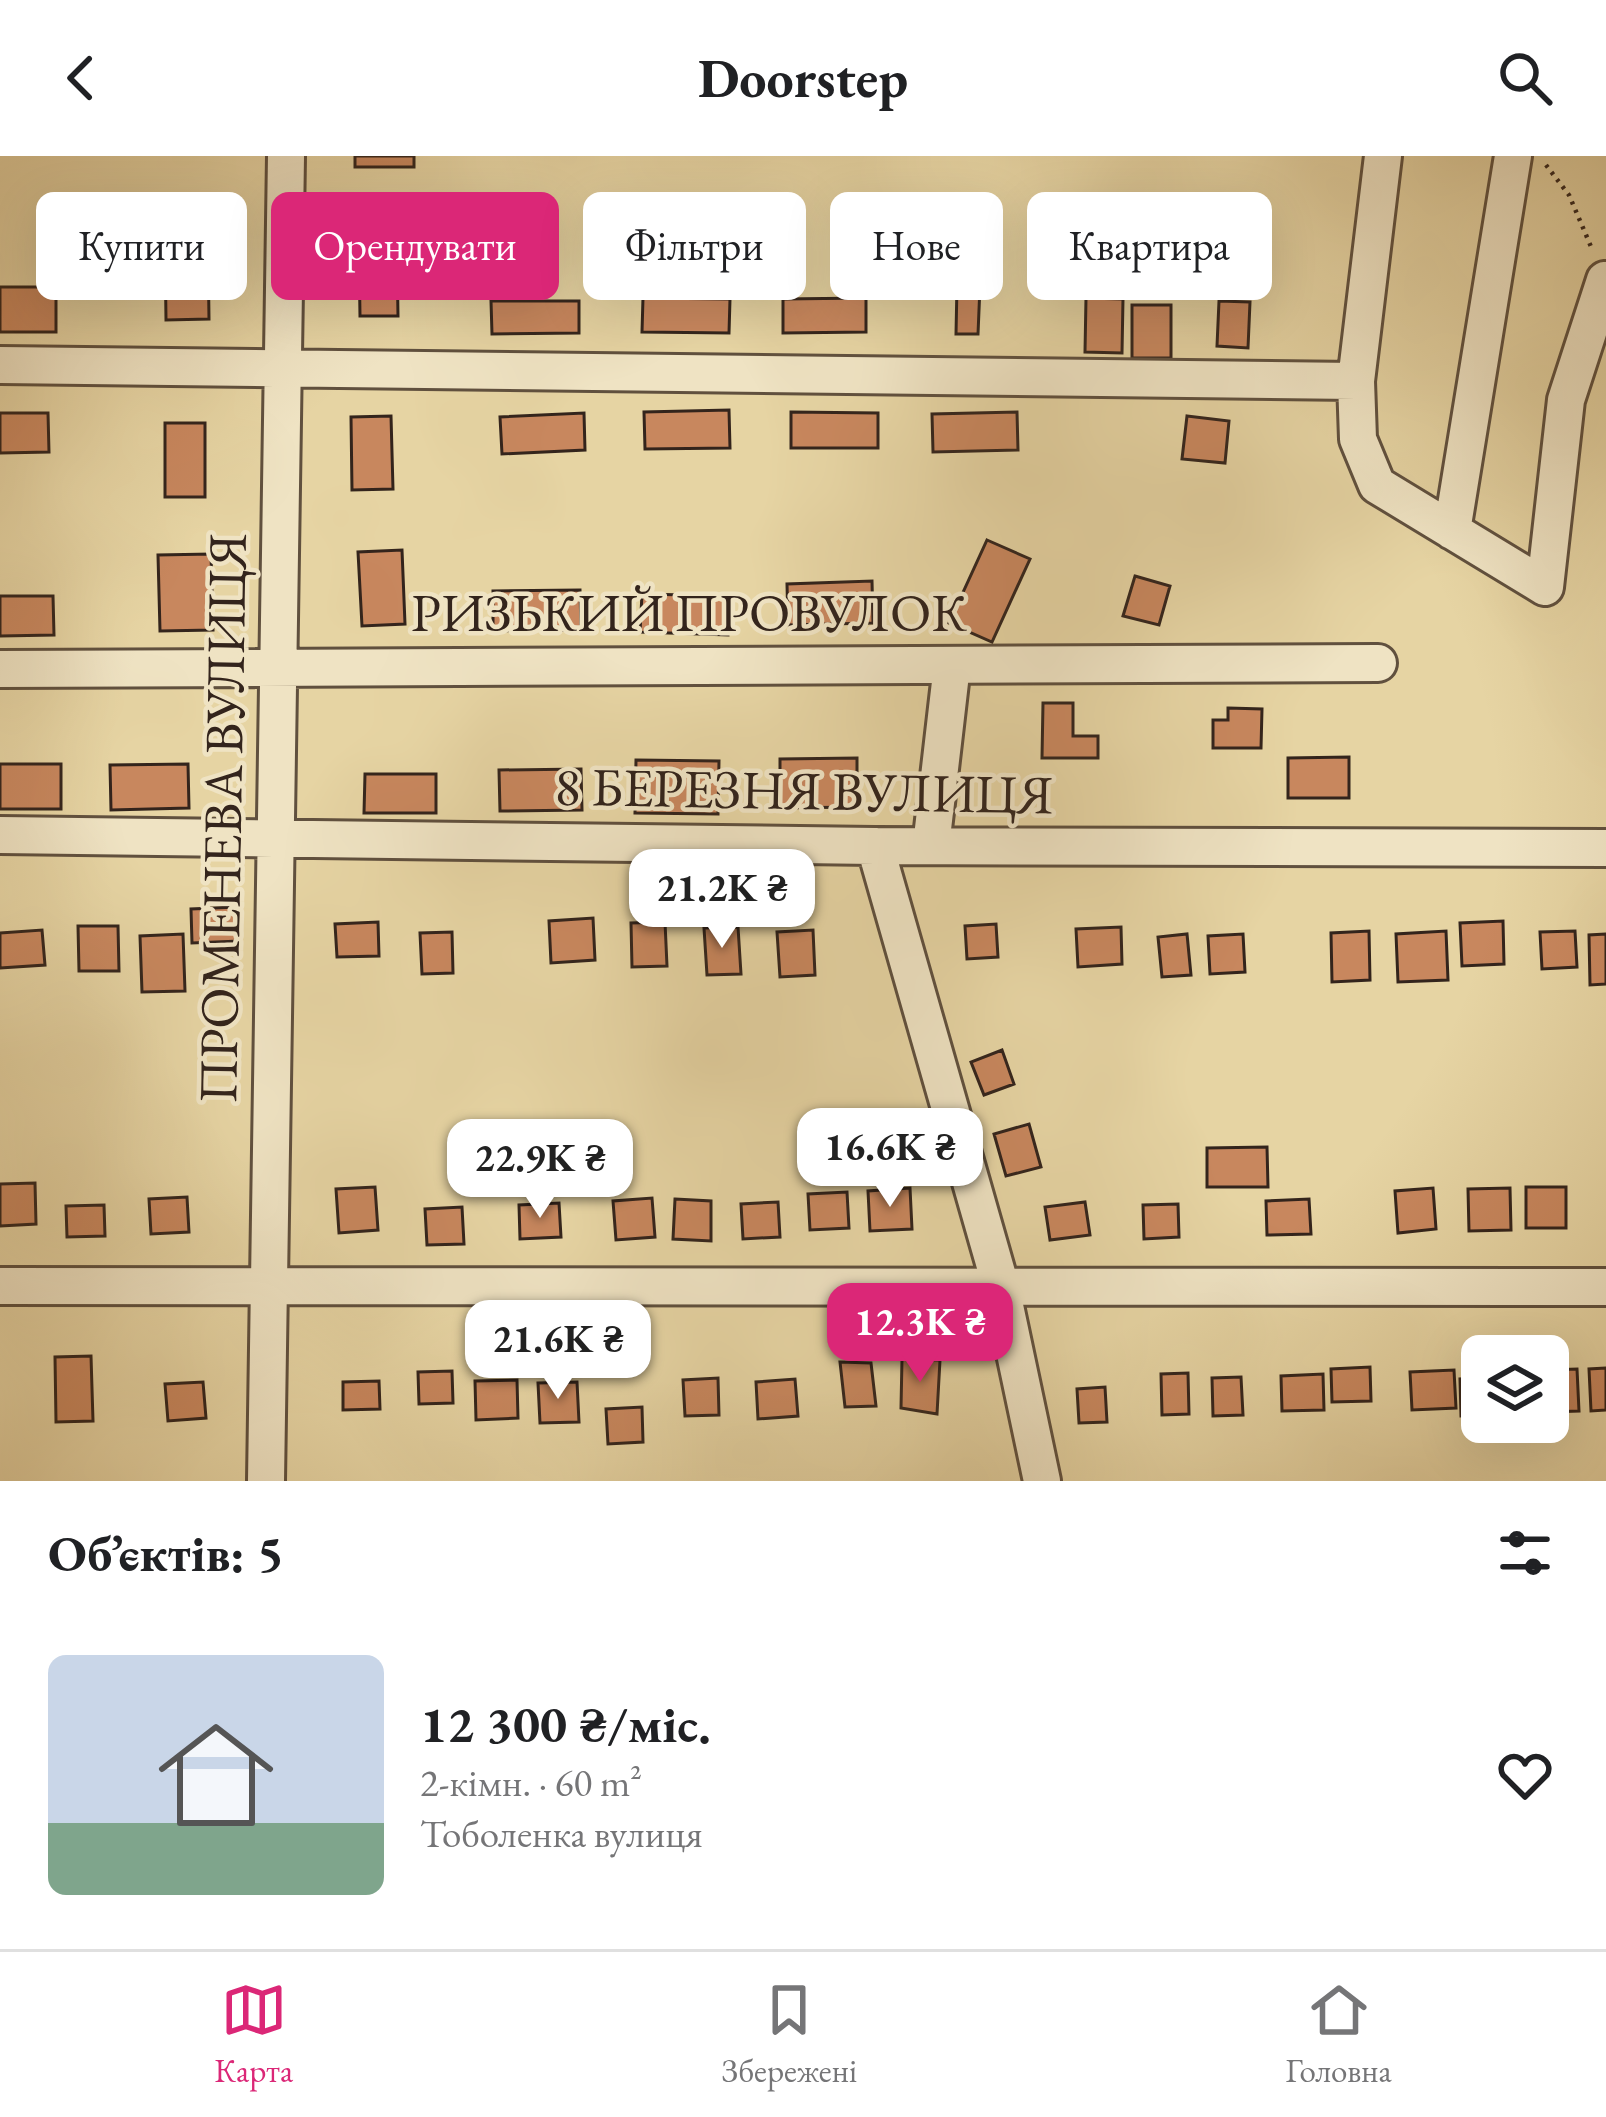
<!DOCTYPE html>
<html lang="uk">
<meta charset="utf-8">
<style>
:root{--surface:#fff;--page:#f6f6f6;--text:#202124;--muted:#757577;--line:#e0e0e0;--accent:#db2777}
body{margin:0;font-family:"EB Garamond",serif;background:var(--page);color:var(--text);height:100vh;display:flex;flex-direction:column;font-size:45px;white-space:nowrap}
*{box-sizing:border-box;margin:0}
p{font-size:39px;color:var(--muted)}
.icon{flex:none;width:66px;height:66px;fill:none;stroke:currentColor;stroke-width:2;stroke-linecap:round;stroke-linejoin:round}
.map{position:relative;height:1325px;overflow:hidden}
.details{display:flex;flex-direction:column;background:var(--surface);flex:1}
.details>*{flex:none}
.banner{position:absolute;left:36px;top:36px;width:1536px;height:108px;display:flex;gap:24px}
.controls{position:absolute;left:1461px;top:1179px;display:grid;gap:24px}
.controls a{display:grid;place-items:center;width:108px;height:108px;border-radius:18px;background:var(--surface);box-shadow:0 12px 48px #0002;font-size:60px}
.price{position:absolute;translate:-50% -102px;padding:0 27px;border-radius:24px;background:#fff;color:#222;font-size:39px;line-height:78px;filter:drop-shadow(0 3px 6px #0008)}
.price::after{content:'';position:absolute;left:50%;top:72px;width:36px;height:27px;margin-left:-18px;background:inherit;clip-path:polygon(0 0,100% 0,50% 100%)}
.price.on{background:var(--accent);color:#fff}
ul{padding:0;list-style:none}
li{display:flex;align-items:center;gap:36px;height:300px;padding:0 48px}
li+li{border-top:3px solid var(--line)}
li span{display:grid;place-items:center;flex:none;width:336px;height:240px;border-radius:18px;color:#555}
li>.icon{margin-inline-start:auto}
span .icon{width:144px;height:144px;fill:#fffc;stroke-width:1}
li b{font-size:51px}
h2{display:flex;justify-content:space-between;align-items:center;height:144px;padding:0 48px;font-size:51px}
.chip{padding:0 42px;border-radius:18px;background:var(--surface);box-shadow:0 12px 48px #0002;font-size:42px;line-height:108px}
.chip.on{background:var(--accent);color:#fff}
header{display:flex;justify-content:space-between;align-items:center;height:156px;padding:0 48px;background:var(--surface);font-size:54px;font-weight:700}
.tabs{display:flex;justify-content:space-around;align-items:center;height:168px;border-top:3px solid var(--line);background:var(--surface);font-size:33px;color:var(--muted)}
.tabs a{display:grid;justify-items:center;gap:6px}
.tabs .on{color:var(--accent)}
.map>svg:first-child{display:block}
</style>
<header><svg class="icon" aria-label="back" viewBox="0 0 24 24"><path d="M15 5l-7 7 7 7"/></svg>Doorstep<svg class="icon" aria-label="search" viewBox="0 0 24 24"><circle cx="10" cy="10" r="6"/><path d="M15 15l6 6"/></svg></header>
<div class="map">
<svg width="1606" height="1325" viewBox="0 0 1606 1325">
<rect width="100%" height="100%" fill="#e6d4a3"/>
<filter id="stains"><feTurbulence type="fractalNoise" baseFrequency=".00167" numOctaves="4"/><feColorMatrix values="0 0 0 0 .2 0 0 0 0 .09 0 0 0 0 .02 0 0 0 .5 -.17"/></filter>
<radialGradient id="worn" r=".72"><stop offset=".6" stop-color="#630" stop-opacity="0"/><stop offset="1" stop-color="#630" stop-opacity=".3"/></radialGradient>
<path fill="#c8875e" stroke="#33241c" stroke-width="3" d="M355,0H414V11H355Z
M208,87L209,163L166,164L165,88Z
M359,94H397L398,160H360Z
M957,129L980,130L978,178H956Z
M0,131H56V176H0Z
M643,142L730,143L729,177L642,176Z
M866,142V176L783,177V143Z
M1086,142L1123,143L1122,197L1085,196Z
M491,145H579V177L492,178Z
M1219,145L1250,146L1248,192L1217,190Z
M1132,149H1171V202H1132Z
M729,254L730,292L645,293L644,256Z
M791,256L878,257V292H791Z
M1017,256L1018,294L933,296L932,258Z
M0,257H48L49,296L0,297Z
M584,257L585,294L502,298L500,261Z
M391,260L393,333L352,334L351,261Z
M1187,260L1229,265L1225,307L1182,303Z
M165,267H205V341H165Z
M987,384L1030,403L992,486L949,467Z
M402,394L405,468L362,470L358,396Z
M211,398L213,474L160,475L158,399Z
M1135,420L1170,430L1159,469L1123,460Z
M872,425L873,467L788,469L787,428Z
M580,434L581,474L493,475V435Z
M642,438L729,440L728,479L640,476Z
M0,440H53L54,479L0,480Z
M1043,547H1073V580H1098V602H1042Z
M1228,552L1262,553L1261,592H1213V564H1228Z
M1349,601V642H1288V602Z
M857,602V651L780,652V603Z
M636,604L719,605L718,658L635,657Z
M0,608H61V653H0Z
M188,608L189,652L111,654L110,609Z
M581,613L582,654L500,655L499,614Z
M365,618H436V657H364Z
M238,751L240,785L192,787L191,753Z
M593,762L595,804L551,807L549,765Z
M1503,765L1504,808L1462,810L1460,767Z
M378,766L379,800L337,801L335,768Z
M665,766L667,810L632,811L631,767Z
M996,768L998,801L967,803L965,770Z
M78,770H118L119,815H79Z
M738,771L741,818L707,819L704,772Z
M1121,771L1122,808L1078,811L1076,773Z
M42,774L45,809L0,812V777Z
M813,774L815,819L780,821L777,776Z
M1369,775L1370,824L1332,826L1331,777Z
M1446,775L1448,824L1398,826L1396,778Z
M1575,775L1577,811L1542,813L1540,776Z
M452,776L453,817L422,818L420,777Z
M183,778L185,835L142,836L140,780Z
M1187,778L1191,819L1162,821L1158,781Z
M1243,778L1245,816L1210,818L1208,780Z
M1606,778V828L1590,829L1589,779Z
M1002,894L1014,928L984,939L971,906Z
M1029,968L1041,1011L1006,1020L994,978Z
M1267,991L1268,1031H1207V992Z
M35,1027L36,1068L0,1070V1028Z
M375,1031L378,1074L339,1077L336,1033Z
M1526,1031H1566V1072H1526Z
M910,1032L912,1073L870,1075L868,1035Z
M1433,1032L1436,1073L1398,1077L1395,1035Z
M1510,1032L1511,1074L1469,1075L1468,1033Z
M847,1036L849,1072L810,1074L808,1038Z
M187,1041L189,1076L151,1078L149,1043Z
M652,1042L655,1081L616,1084L613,1045Z
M675,1043L711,1045V1085L673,1083Z
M1309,1043L1311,1078L1267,1079L1266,1045Z
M778,1046L780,1081L743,1083L741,1048Z
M1085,1046L1090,1079L1050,1084L1045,1051Z
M559,1047L561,1081L520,1083L519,1049Z
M1178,1048L1179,1081L1144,1083L1143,1049Z
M104,1049L105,1080L67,1081L66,1050Z
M462,1051L464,1088L427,1089L425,1053Z
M91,1200L93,1265L56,1266L55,1201Z
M902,1203L940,1204L937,1258L901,1252Z
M840,1206L871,1207L876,1250L845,1251Z
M1370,1211L1371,1245L1332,1246L1331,1213Z
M1606,1212V1254L1591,1255L1589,1213Z
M1577,1213L1579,1255L1548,1256V1214Z
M1454,1214L1456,1252L1412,1254L1410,1216Z
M452,1215L453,1247L419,1248L418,1216Z
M1188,1217L1189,1258L1162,1259L1161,1218Z
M1323,1218L1324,1254L1282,1255L1281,1220Z
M1241,1221L1243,1259L1213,1260L1212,1222Z
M718,1222L719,1259L685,1260L683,1224Z
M1482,1222V1259L1461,1260L1460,1223Z
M795,1223L798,1260L758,1263L756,1226Z
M517,1224L518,1262L476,1264L475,1225Z
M379,1225L380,1253L343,1254V1226Z
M203,1226L206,1262L168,1265L165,1228Z
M577,1226L579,1266L540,1267L538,1227Z
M1105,1231L1107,1266L1079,1267L1077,1233Z
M642,1251L643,1286L608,1288L606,1253Z"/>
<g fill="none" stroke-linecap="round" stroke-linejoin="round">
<g stroke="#60503e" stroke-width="42">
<path id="minor" d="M1383,0L1356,225L1358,283L1377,329L1545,431L1566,244L1605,124
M0,209L1356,225
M1452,375L1513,0
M0,513L1378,507
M0,679L875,690L1606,692
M875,690L1001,1131L1042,1325
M931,690L952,509
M0,1130L1606,1131
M266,1325L286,0"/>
</g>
<path stroke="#33241c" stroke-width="4.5" stroke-dasharray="3 6" stroke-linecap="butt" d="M1546,9L1569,39L1592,93"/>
<use href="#minor" stroke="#efe3c3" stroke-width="36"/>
</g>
<g text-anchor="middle" stroke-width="9" stroke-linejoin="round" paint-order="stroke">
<g font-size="54" fill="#33241c" stroke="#efe3c3">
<text x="689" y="475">РИЗЬКИЙ ПРОВУЛОК</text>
<text transform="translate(804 634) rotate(1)" y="19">8 БЕРЕЗНЯ ВУЛИЦЯ</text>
<text transform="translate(222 662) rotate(-89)" y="19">ПРОМЕНЕВА ВУЛИЦЯ</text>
</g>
</g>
<rect width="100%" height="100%" filter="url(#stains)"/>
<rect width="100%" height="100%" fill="url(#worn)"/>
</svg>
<div class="controls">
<a><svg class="icon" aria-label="layers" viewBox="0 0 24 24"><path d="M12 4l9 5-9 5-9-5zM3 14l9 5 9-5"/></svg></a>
</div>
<b class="price" style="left:722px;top:795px">21.2K ₴</b>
<b class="price" style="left:890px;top:1054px">16.6K ₴</b>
<b class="price" style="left:540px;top:1065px">22.9K ₴</b>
<b class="price on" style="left:920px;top:1229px">12.3K ₴</b>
<b class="price" style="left:558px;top:1246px">21.6K ₴</b>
<div class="banner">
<a class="chip">Купити</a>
<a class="chip on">Орендувати</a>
<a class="chip">Фільтри</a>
<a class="chip">Нове</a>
<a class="chip">Квартира</a>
</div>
</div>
<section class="details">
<h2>Об’єктів: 5<svg class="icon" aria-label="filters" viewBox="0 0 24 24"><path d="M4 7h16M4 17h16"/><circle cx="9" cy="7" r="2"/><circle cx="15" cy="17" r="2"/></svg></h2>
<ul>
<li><span style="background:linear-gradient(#c9d6e8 70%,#7fa58c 0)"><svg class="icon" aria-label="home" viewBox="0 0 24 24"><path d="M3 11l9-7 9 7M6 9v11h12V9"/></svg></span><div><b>12 300 ₴/міс.</b><p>2-кімн. · 60 m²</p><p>Тоболенка вулиця</p></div><svg class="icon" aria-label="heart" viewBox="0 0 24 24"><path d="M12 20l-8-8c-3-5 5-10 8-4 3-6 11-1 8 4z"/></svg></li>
</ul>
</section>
<nav class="tabs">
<a class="on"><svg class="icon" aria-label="map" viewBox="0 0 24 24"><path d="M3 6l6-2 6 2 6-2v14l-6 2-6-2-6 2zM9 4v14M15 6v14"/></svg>Карта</a>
<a><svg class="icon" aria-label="saved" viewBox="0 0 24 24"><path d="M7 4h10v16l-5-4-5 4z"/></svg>Збережені</a>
<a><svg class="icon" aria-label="home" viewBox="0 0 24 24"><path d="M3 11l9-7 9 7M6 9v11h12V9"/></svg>Головна</a>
</nav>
